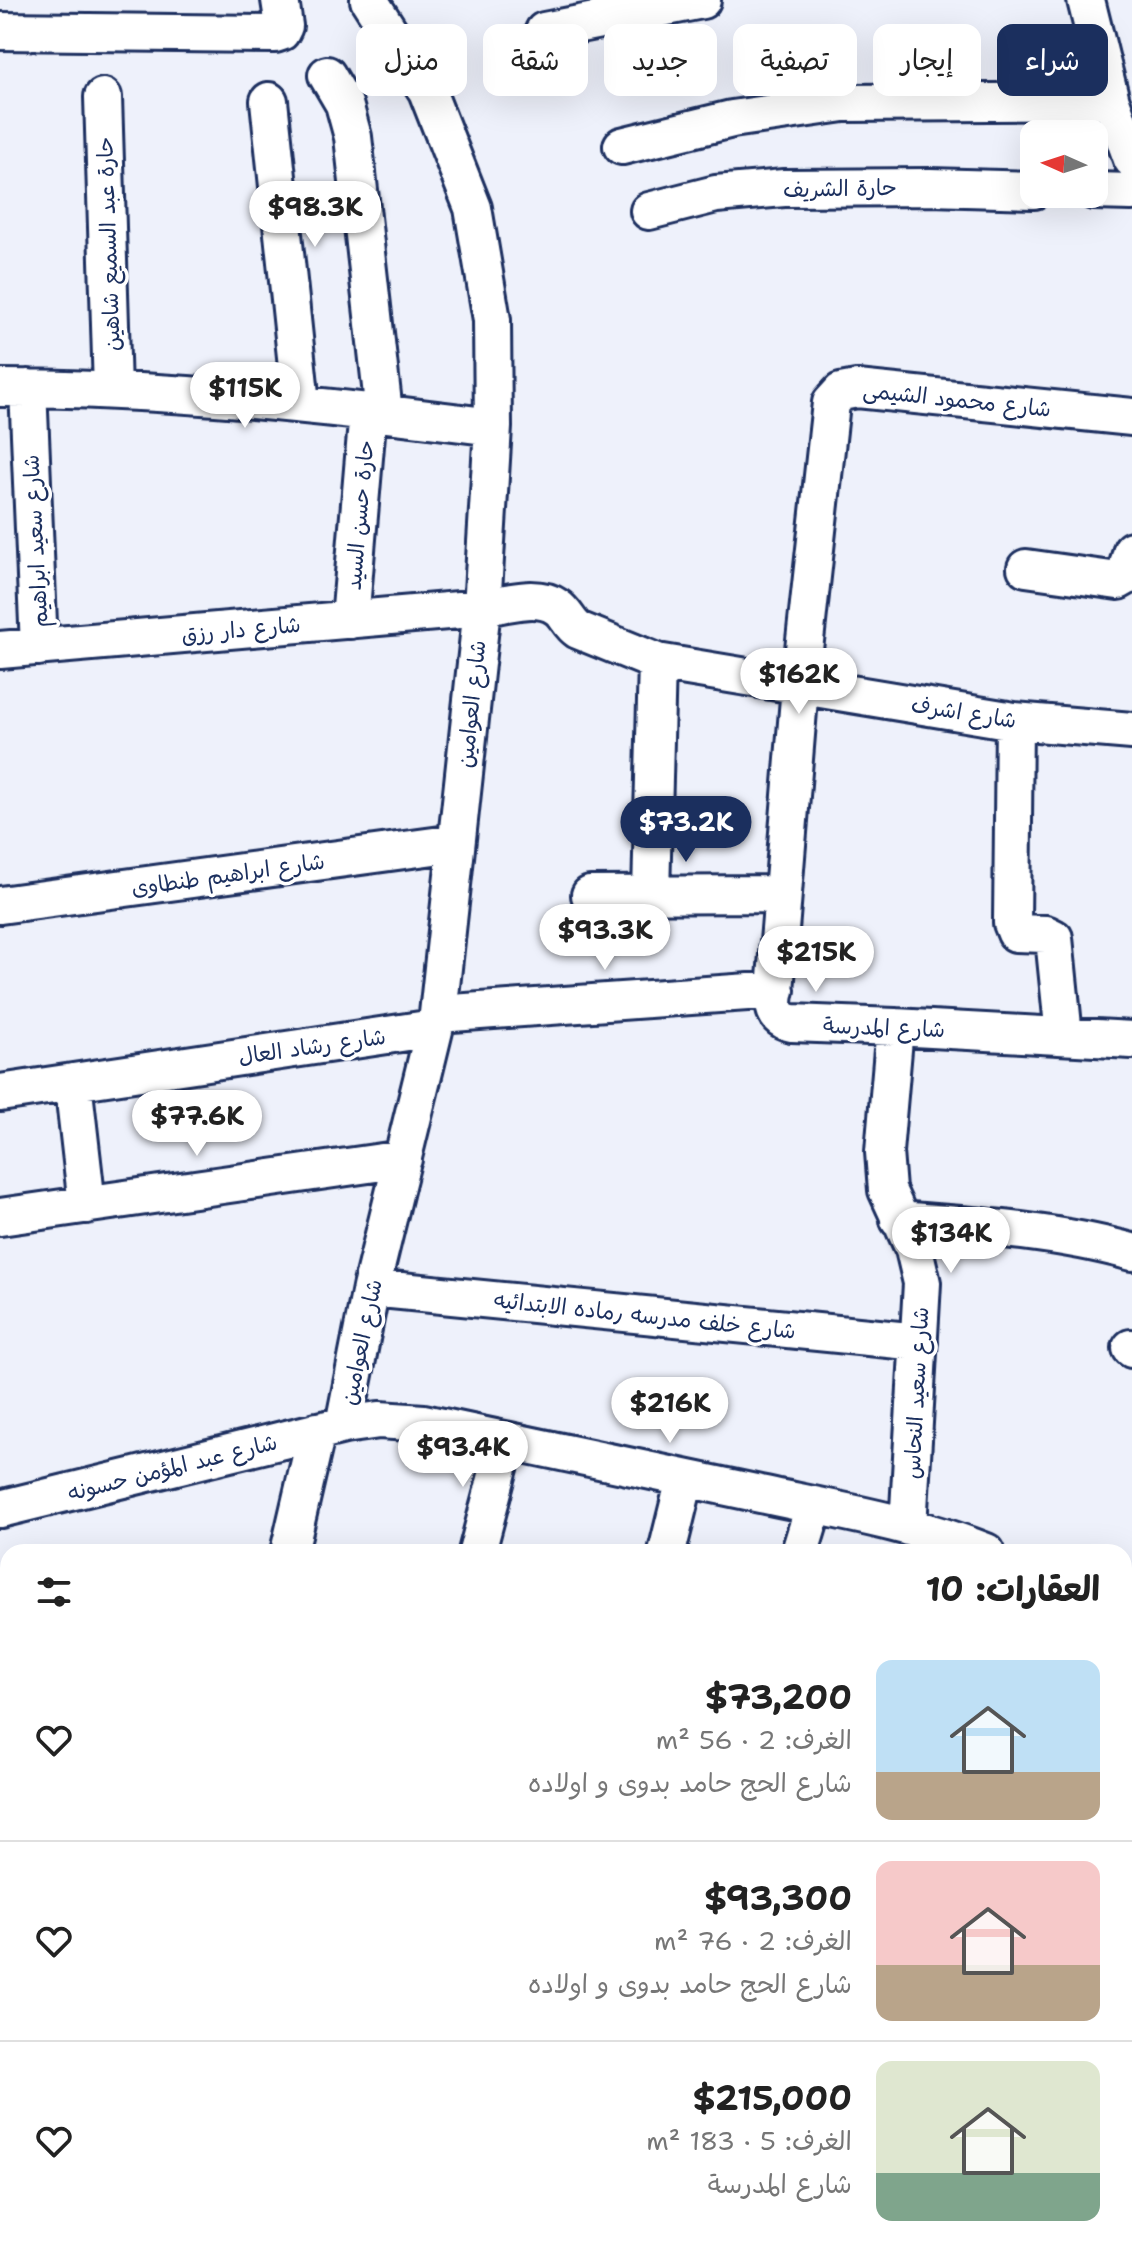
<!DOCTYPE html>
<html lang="ar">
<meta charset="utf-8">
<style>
:root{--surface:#fff;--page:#f2f2f2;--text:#222;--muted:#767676;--line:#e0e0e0;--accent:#1b2f5e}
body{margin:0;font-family:"Shantell Sans","Playpen Sans Arabic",sans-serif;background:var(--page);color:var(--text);direction:rtl;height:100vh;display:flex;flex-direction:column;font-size:30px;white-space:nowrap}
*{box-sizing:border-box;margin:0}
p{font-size:26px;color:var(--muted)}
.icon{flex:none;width:44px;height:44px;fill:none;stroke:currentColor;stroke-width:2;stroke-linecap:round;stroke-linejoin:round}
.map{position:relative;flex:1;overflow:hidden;direction:ltr}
.sheet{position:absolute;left:0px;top:1544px;width:1132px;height:712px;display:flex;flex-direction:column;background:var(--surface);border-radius:24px 24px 0 0;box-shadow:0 8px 32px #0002;direction:rtl}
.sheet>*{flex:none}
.top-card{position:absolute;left:24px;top:24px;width:1084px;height:72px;direction:rtl;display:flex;gap:16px}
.needle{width:52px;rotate:273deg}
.fabs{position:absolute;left:1020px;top:120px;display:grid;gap:16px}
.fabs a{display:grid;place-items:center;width:88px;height:88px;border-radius:16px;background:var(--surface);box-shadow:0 8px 32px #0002;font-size:40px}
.price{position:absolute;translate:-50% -68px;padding:0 18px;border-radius:28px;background:#fff;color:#222;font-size:26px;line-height:52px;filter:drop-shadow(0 2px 4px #0008)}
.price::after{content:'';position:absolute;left:50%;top:48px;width:24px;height:18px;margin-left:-12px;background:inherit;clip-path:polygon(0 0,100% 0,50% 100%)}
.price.current{background:var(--accent);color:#fff}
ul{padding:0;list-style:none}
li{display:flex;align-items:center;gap:24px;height:200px;padding:0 32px}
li+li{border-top:2px solid var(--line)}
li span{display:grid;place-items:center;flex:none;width:224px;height:160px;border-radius:16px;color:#555}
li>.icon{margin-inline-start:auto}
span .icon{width:96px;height:96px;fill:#fffc;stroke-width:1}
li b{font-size:34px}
h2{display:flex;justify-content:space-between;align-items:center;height:96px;padding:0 32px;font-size:34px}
.pill{padding:0 28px;border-radius:16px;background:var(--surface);box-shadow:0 8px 32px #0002;font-size:28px;line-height:72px}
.pill.current{background:var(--accent);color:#fff}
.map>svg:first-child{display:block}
</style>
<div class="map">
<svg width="1132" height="2256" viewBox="0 0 1132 2256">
<rect width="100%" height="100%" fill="#eef1fb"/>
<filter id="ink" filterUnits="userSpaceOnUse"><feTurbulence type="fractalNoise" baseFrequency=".0125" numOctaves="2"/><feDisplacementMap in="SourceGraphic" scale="16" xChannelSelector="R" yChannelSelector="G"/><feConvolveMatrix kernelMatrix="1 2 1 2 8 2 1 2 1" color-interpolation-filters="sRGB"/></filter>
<g filter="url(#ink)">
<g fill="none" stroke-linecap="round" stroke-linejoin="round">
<g stroke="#1b2f5e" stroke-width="42">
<path id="street" d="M1086,0L1111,101L1132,159
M0,31L275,34L281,32L284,26L280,0
M544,31L702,0
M327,75L344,104L353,137L384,413
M103,97L112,390
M269,101L301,404
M622,146L732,119L844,103L1111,101
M1094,191L1132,192
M649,211L716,194L784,188L930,187L1034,190
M0,388C165,388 329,406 493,427
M28,388L39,647
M1132,417L857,389L841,392L831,403L800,686L774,1003C775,1015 781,1021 792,1023L895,1027L1132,1040
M1026,568L1118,581L1125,577L1132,550
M350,620L368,411
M0,650L482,608C504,604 537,593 557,607C566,613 569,624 578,630L657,662L1014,721L1132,731
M1014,721L1012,923L1016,933L1046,934L1054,938L1064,1036
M651,894L657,662
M590,895L783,894
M0,905L456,843
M438,1014L776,990
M895,1027L884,1152L887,1190L914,1249L922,1283L908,1527
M73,1082L87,1205
M0,1093L434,1028
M0,1217L403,1159
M899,1220C977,1226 1056,1231 1132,1252
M371,1288L919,1342
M1131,1348L1132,1349
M344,1425L371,1288L438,1014L482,608L493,427L492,320L473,208L427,91L369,0
M0,1509L344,1425L379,1420L424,1423C533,1446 642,1469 751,1492C829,1509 911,1522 986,1552
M289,1552L317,1431
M477,1552L506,1441
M667,1552L685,1479
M800,1552L814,1506
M1124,1633L1132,1638
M1124,2219L1132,2206"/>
</g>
<use href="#street" stroke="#fff" stroke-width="36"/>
</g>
</g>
<g text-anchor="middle" stroke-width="7" stroke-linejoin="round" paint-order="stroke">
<g font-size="22" fill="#1b2f5e" stroke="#fff">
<text transform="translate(840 188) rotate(-1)" y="8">حارة الشريف</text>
<text transform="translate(108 244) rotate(-92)" y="8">حارة عبد السميع شاهين</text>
<text transform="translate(957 399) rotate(6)" y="8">شارع محمود الشيمى</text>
<text transform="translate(359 515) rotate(-85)" y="8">حارة حسن السيد</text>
<text transform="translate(35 541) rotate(-93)" y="8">شارع سعيد ابراهيم</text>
<text transform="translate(241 629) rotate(-5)" y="8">شارع دار رزق</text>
<text transform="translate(471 704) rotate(-84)" y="8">شارع العوامين</text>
<text transform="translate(964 712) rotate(9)" y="8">شارع اشرف</text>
<text transform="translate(228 874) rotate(-8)" y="8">شارع ابراهيم طنطاوى</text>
<text transform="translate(884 1027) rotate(2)" y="8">شارع المدرسة</text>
<text transform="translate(312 1046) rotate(-8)" y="8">شارع رشاد العال</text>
<text transform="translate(645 1315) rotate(6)" y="8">شارع خلف مدرسه رماده الابتدائيه</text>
<text transform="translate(361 1342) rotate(-78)" y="8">شارع العوامين</text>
<text transform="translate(916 1393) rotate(-87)" y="8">شارع سعيد النحاس</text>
<text transform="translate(172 1467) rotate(-14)" y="8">شارع عبد المؤمن حسونه</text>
</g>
</g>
</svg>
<div class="fabs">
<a><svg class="needle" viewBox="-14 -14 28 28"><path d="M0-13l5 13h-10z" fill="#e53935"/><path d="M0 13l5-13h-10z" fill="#767676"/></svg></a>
</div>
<b class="price" style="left:315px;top:249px">$98.3K</b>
<b class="price" style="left:245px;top:430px">$115K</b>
<b class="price" style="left:799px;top:716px">$162K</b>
<b class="price current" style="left:686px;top:864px">$73.2K</b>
<b class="price" style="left:605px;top:972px">$93.3K</b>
<b class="price" style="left:816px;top:994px">$215K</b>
<b class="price" style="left:197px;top:1158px">$77.6K</b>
<b class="price" style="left:951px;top:1275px">$134K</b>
<b class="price" style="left:670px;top:1445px">$216K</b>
<b class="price" style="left:463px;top:1489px">$93.4K</b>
<div class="top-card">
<a class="pill current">شراء</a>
<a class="pill">إيجار</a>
<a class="pill">تصفية</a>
<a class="pill">جديد</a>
<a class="pill">شقة</a>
<a class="pill">منزل</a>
</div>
<section class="sheet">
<h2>العقارات: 10<svg class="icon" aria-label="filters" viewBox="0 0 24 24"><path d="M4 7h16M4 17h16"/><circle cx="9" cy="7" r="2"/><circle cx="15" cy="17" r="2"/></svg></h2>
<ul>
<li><span style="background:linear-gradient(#bfe0f5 70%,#b9a48a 0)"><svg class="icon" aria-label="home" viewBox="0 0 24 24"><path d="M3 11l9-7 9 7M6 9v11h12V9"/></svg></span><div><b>$73,200</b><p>الغرف: 2 · 56 m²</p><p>شارع الحج حامد بدوى و اولاده</p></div><svg class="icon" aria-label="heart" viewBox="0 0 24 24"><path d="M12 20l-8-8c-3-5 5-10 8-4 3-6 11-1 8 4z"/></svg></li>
<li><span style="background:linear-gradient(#f6c9c9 65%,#b9a48a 0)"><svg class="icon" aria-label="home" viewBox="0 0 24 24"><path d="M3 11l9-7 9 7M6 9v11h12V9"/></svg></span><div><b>$93,300</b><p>الغرف: 2 · 76 m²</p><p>شارع الحج حامد بدوى و اولاده</p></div><svg class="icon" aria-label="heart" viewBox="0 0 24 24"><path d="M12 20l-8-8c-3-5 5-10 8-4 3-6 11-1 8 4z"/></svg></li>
<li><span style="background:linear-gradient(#dfe7d0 70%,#7fa58c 0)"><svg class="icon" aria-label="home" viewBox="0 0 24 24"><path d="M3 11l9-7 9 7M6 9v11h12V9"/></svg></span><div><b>$215,000</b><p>الغرف: 5 · 183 m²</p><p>شارع المدرسة</p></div><svg class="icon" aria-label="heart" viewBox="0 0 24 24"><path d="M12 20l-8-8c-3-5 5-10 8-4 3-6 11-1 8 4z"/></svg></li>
</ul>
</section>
</div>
